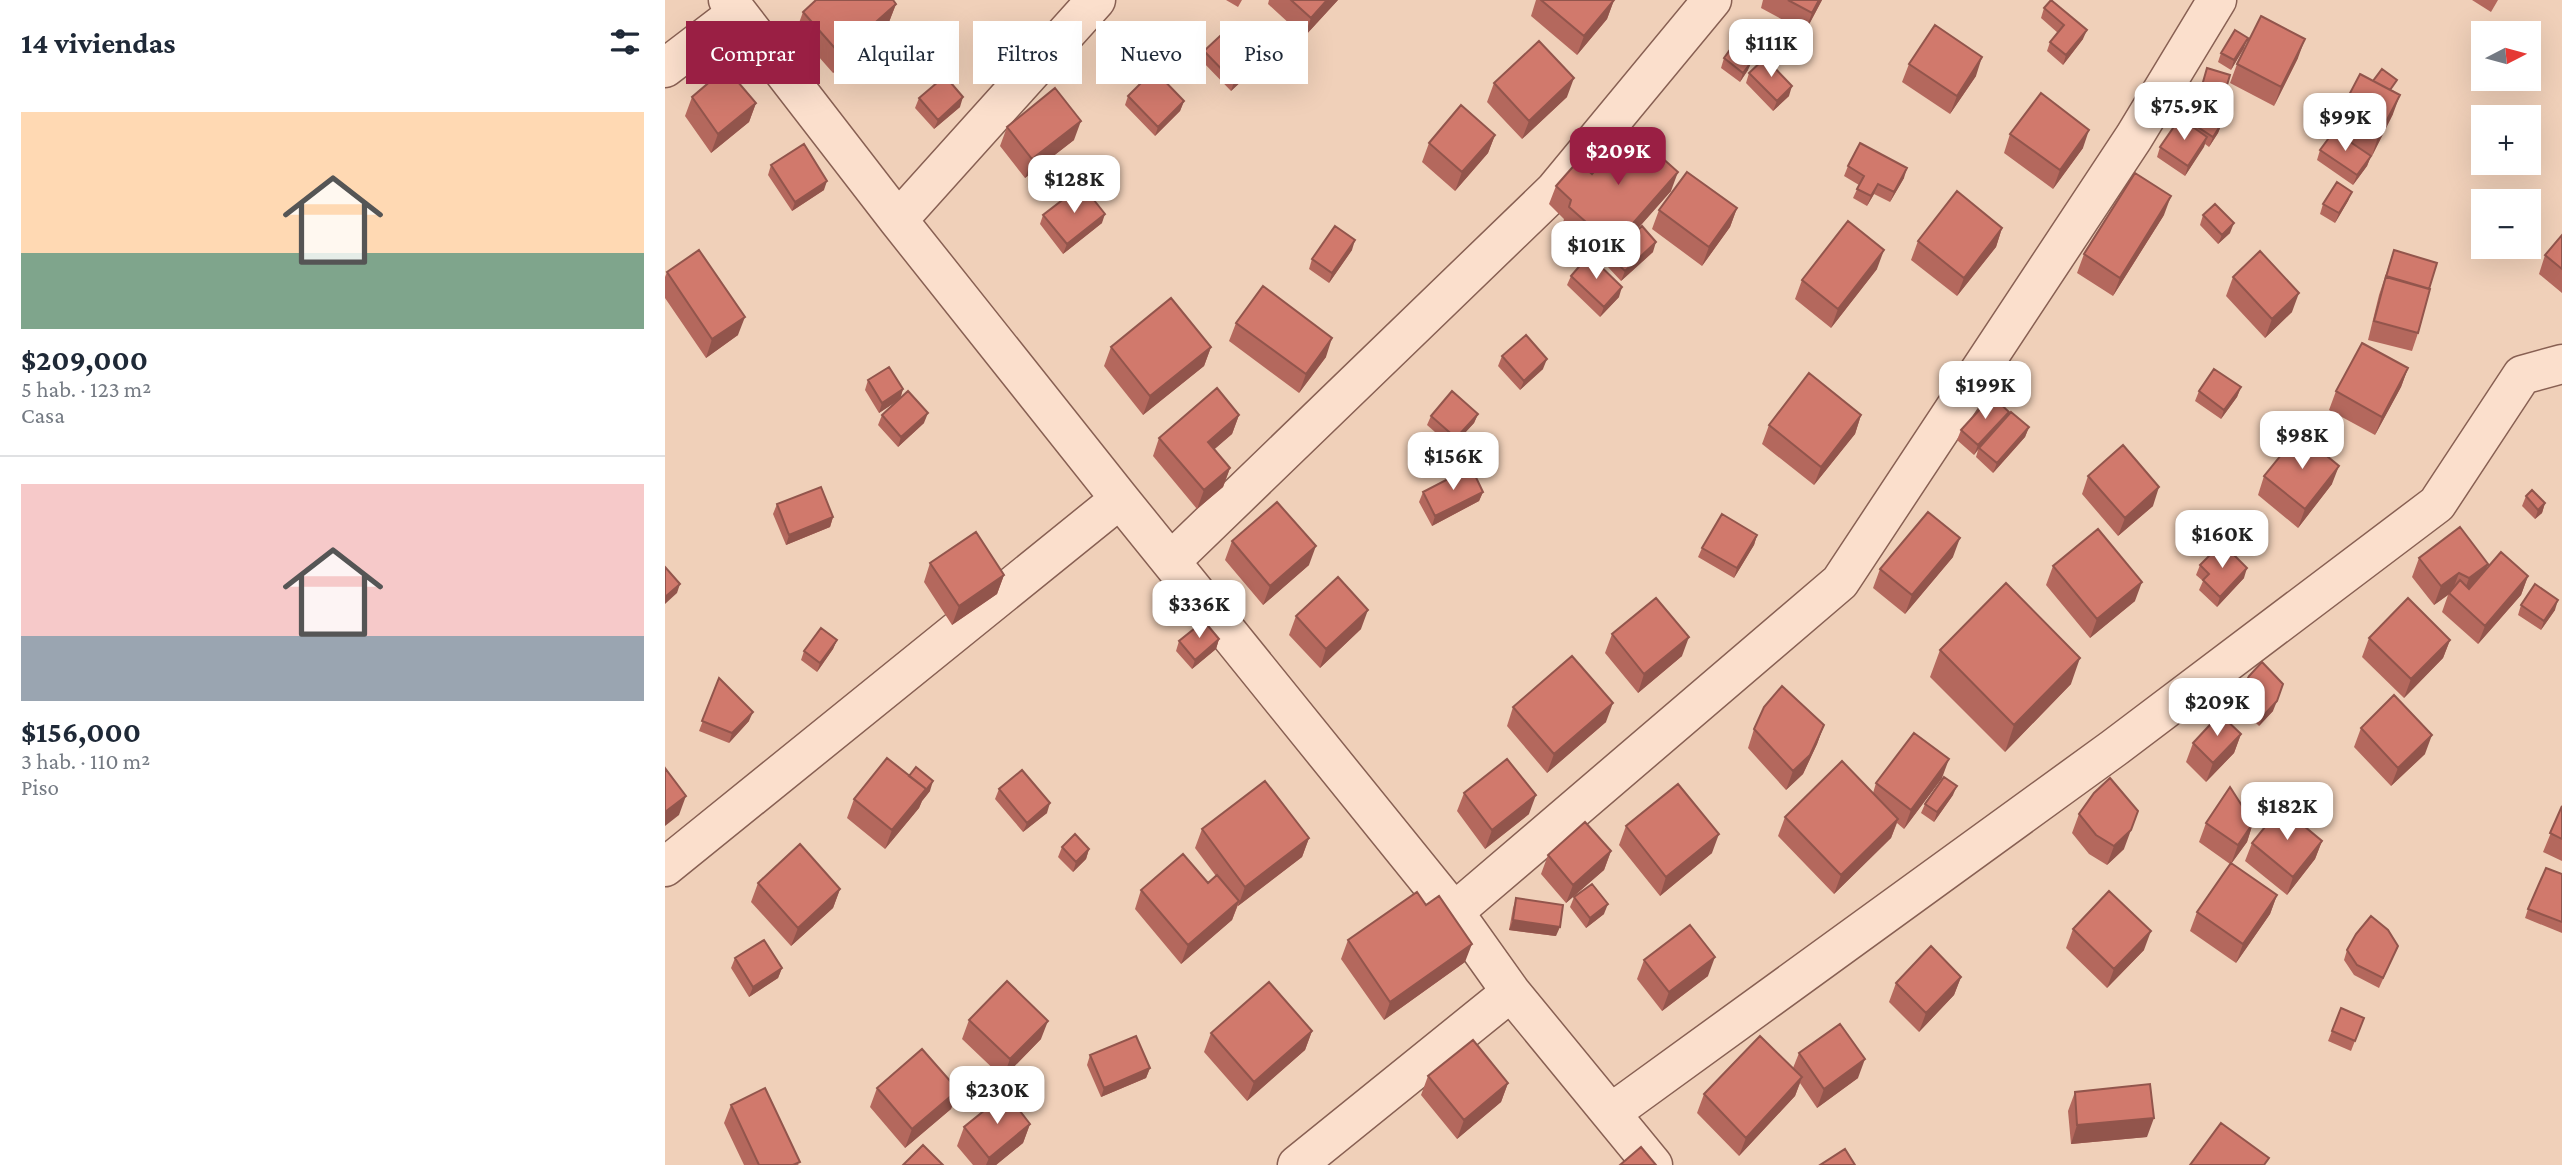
<!DOCTYPE html>
<html lang="es">
<meta charset="utf-8">
<style>
:root{--surface:#fff;--page:#f6f6f7;--text:#1f2937;--muted:#747a83;--line:#e0e1e3;--accent:#9a1f44}
body{margin:0;font-family:"Crimson Pro",serif;background:var(--page);color:var(--text);height:100vh;display:flex;flex-direction:column;font-size:26px;white-space:nowrap}
*{box-sizing:border-box;margin:0}
p{font-size:23px;color:var(--muted)}
.icon{flex:none;width:38px;height:38px;fill:none;stroke:currentColor;stroke-width:2;stroke-linecap:round;stroke-linejoin:round}
.map{position:relative;flex:1;overflow:hidden}
.sheet{display:flex;flex-direction:column;background:var(--surface);width:665px}
.sheet>*{flex:none}
.banner{position:absolute;left:21px;top:21px;width:665px;height:63px;display:flex;gap:14px}
.needle{width:46px;rotate:84deg}
.buttons{position:absolute;left:1806px;top:21px;display:grid;gap:14px}
.buttons a{display:grid;place-items:center;width:70px;height:70px;border-radius:0px;background:var(--surface);box-shadow:0 7px 28px #0002;font-size:35px}
.price{position:absolute;translate:-50% -60px;padding:0 16px;border-radius:14px;background:#fff;color:#222;font-size:23px;line-height:46px;filter:drop-shadow(0 2px 4px #0008)}
.price::after{content:'';position:absolute;left:50%;top:42px;width:21px;height:16px;margin-left:-10px;background:inherit;clip-path:polygon(0 0,100% 0,50% 100%)}
.price.selected{background:var(--accent);color:#fff}
ul{padding:0;list-style:none}
li{display:grid;align-content:center;gap:14px;height:371px;padding:0 21px}
li+li{border-top:2px solid var(--line)}
li span{display:grid;place-items:center;height:217px;border-radius:0px;color:#555}
li>.icon{margin-inline-start:auto}
span .icon{width:126px;height:126px;fill:#fffc;stroke-width:1}
li b{font-size:30px}
h2{display:flex;justify-content:space-between;align-items:center;height:84px;padding:0 21px;font-size:30px}
.chip{padding:0 24px;border-radius:0px;background:var(--surface);box-shadow:0 7px 28px #0002;font-size:24px;line-height:63px}
.chip.selected{background:var(--accent);color:#fff}
main{display:flex;flex:1;min-height:0}
.map>svg:first-child{display:block}
</style>
<main>
<section class="sheet">
<h2>14 viviendas<svg class="icon" aria-label="filters" viewBox="0 0 24 24"><path d="M4 7h16M4 17h16"/><circle cx="9" cy="7" r="2"/><circle cx="15" cy="17" r="2"/></svg></h2>
<ul>
<li><span style="background:linear-gradient(#ffd9b3 65%,#7fa58c 0)"><svg class="icon" aria-label="home" viewBox="0 0 24 24"><path d="M3 11l9-7 9 7M6 9v11h12V9"/></svg></span><div><b>$209,000</b><p>5 hab. · 123 m²</p><p>Casa</p></div></li>
<li><span style="background:linear-gradient(#f6c9c9 70%,#9aa5b1 0)"><svg class="icon" aria-label="home" viewBox="0 0 24 24"><path d="M3 11l9-7 9 7M6 9v11h12V9"/></svg></span><div><b>$156,000</b><p>3 hab. · 110 m²</p><p>Piso</p></div></li>
</ul>
</section>
<div class="map">
<svg width="1897" height="1165" viewBox="0 0 1897 1165">
<rect width="100%" height="100%" fill="#f0d0b9"/>
<g fill="none" stroke-linecap="round" stroke-linejoin="round">
<g stroke="#886053" stroke-width="41">
<path id="minor" d="M63,0L233,220L455,499L789,912L846,992L988,1165
M0,68L72,13
M233,220L431,0
M506,561L889,191L1047,0
M0,867L455,499
M789,912L1175,582L1469,137L1552,0
M946,1113L1449,748L1772,504L1857,375L1897,364
M632,1165L846,992"/>
</g>
<use href="#minor" stroke="#fbdfcc" stroke-width="38"/>
</g>
<path fill="#b4685d" d="M561,0H577L573,7Z
M604,0H673L639,37L603,4Z
M871,0H949L942,19L912,55L866,16Z
M1098,0H1157L1140,32L1096,8Z
M1807,0H1833L1826,12Z
M231,4L224,22L168,73L131,31L138,12Z
M1379,8L1418,39L1398,65L1382,51L1385,42L1393,33L1376,18Z
M1579,48L1566,70L1553,62L1556,53Z
M539,51L595,64L566,91L536,60Z
M1059,58L1083,70L1075,82L1056,68Z
M1633,58L1609,106L1565,83L1572,64Z
M1244,64L1311,76L1285,114L1237,82Z
M1818,65V79H1832L1827,88L1812,80Z
M1542,68L1559,95L1555,105L1546,103V116L1557,123L1553,133L1544,147L1540,144L1520,176L1492,157L1495,147L1518,120L1533,97Z
M1084,73L1124,96L1108,111L1081,83Z
M829,83L902,97L857,139L822,102Z
M1729,90L1728,91V114L1707,156L1701,153L1706,156L1702,166L1688,185L1652,160L1655,150L1667,135L1673,116Z
M463,96L519,101L515,111L490,136L460,105Z
M27,97L91,103L84,122L46,153L20,116Z
M254,98L295,107L269,129L250,108Z
M342,127L409,140L360,178L335,146Z
M1345,134L1418,148L1388,189L1339,153Z
M830,135L823,153L790,191L757,162L764,143Z
M106,165L159,190L127,211L103,175Z
M1183,166L1239,178L1225,202L1209,194L1202,206L1188,198L1194,185L1179,176Z
M927,174L1006,191L965,237L988,252L956,281L942,266V264L941,265L897,226L899,219L884,204L891,186Z
M1687,192L1683,201L1670,223L1655,214L1658,204Z
M1072,208L1065,227L1037,266L987,229L994,210Z
M378,215L437,223L398,254L375,224Z
M1499,215L1448,296L1412,273L1419,254Z
M1538,215L1565,233L1553,244L1535,225Z
M1337,228L1331,247L1292,296L1246,260L1253,241Z
M1897,235V293L1874,274L1880,255Z
M687,250L664,283L644,269L647,259Z
M1729,250L1753,333L1747,351L1703,340L1714,295Z
M1212,269L1166,328L1130,299L1137,280Z
M2,272L73,335L41,358L0,298V277Z
M906,276L954,297L935,317L902,285Z
M1568,277L1627,312L1600,338L1561,296Z
M571,323L661,357L634,393L564,341Z
M446,347H546L539,366L478,415L439,366Z
M837,356L878,369L855,390L833,366Z
M1743,368L1736,387L1710,435L1664,410L1671,391Z
M203,380L238,389L235,399L214,413L200,390Z
M1576,387L1572,397L1556,419L1530,401L1534,391Z
M1344,412L1342,417L1364,427L1360,437L1328,473L1311,457L1313,450L1309,455L1292,440L1296,430Z
M813,414L809,423L787,447L762,425L766,416Z
M217,415L259,423L233,447L213,425Z
M574,415L567,434L549,449L565,468L558,487L532,509L488,456L494,438Z
M1196,415L1190,434L1149,485L1097,444L1104,425Z
M1423,476L1488,506L1453,536L1417,494Z
M1599,476L1667,484L1633,528L1593,495Z
M758,492H818L814,501L767,526L754,502Z
M1861,496L1880,503L1877,513L1870,519L1857,506Z
M112,504L168,517L165,527L121,545L108,514Z
M1092,535L1089,545L1069,578L1033,557L1037,548Z
M567,541L644,565L598,605L560,560Z
M1288,557L1240,614L1208,588L1215,569Z
M1754,558L1823,564L1820,571L1863,576L1856,595L1813,644L1777,612L1783,595L1769,605L1747,577Z
M265,563L339,575L332,594L287,625L259,582Z
M1535,565L1579,578L1552,607L1534,590L1538,581L1531,575Z
M1388,566L1470,601L1425,638L1381,585Z
M1856,605L1890,610L1876,630L1853,615Z
M631,616L696,629L655,668L624,635Z
M947,634L1017,656L973,693L940,653Z
M1704,638L1785,640L1778,658L1739,698L1697,657Z
M554,639L551,649L527,669L511,651L514,641Z
M172,640L168,649L152,672L136,660L139,651Z
M1275,650L1406,684L1340,752L1265,677Z
M54,678L84,721L64,743L34,731Z
M1575,693L1608,711L1594,726L1571,703Z
M848,707L941,722L882,773L842,726Z
M1159,725L1152,744L1138,774L1121,790L1083,748L1089,729Z
M1696,728L1760,754L1726,786L1689,747Z
M1576,734L1569,753L1541,782L1521,762L1528,743Z
M1277,778L1239,829L1232,823L1226,838L1169,894L1113,836L1120,817L1208,793L1211,783Z
M334,789L382,813L358,832L330,799Z
M265,791L257,801L254,808L220,849L182,818L189,799Z
M799,793L864,814L820,849L792,811Z
M1288,795L1269,822L1256,813L1260,804Z
M1897,806V861L1878,852Z
M1414,814L1459,849L1442,865L1424,854L1407,833Z
M1541,823H1588L1582,842L1566,864L1612,895L1605,914L1571,963L1525,931L1532,912L1565,864L1534,842Z
M961,826L1047,853L995,896L954,845Z
M537,829L644,838L637,857L573,906V905L567,920L516,964L470,909L476,890L543,883L551,876L530,848Z
M1657,841L1650,859L1622,895L1580,861L1587,843Z
M397,847L424,849L421,859L408,872L393,857Z
M946,851L939,870L901,903L876,874L883,855Z
M1897,874V933L1860,918L1863,909Z
M93,883L175,889L168,908L126,946L86,902Z
M909,897L939,914L921,928L905,907Z
M851,898L891,936L844,930L848,908Z
M1408,929L1479,950L1442,988L1401,948Z
M683,940L800,962L719,1020L676,959Z
M1682,950L1729,955L1714,988L1689,975L1679,960Z
M70,958L117,968L113,978L84,997L66,968Z
M979,960L1043,976L997,1011L972,979Z
M1296,977L1289,995L1254,1032L1224,1002L1231,983Z
M1676,1008L1699,1018L1686,1051L1663,1041Z
M304,1020L376,1039L338,1078L297,1039Z
M647,1031L640,1050L582,1101L539,1052L546,1033Z
M1134,1053L1193,1078L1152,1108L1135,1083L1130,1096L1074,1156L1032,1113L1039,1094L1128,1068Z
M425,1055L485,1068L481,1078L436,1097L422,1065Z
M763,1076L843,1083L836,1102L792,1139L756,1095Z
M212,1088L293,1090L286,1109L240,1148L205,1107Z
M1410,1092L1482,1137L1406,1144L1403,1111Z
M66,1105L134,1165H79L59,1123Z
M365,1124L358,1143L331,1165H308L292,1146L299,1127Z"/>
<path fill="#92554c" d="M662,0H673L639,37L646,18Z
M949,0L942,19L912,55L919,36Z
M1154,0H1157L1140,32L1147,13Z
M231,4L224,22L168,73L175,54Z
M1422,30L1418,39L1398,65L1401,55Z
M1583,38L1579,48L1566,70L1569,60Z
M1640,39L1633,58L1609,106L1616,87Z
M598,54L595,64L566,91L569,82Z
M1317,57L1311,76L1285,114L1292,96Z
M1087,61L1083,70L1075,82L1078,73Z
M909,78L902,97L857,139L864,121Z
M1127,86L1124,96L1108,111L1112,101Z
M1735,95L1728,114L1707,156L1713,137Z
M298,97L295,107L269,129L273,120Z
M519,101L515,111L490,136L493,127Z
M91,103L84,122L46,153L53,134Z
M416,121L409,140L360,178L367,159Z
M1557,123L1553,133L1544,147L1548,137Z
M1424,130L1418,148L1388,189L1395,170Z
M830,135L823,153L790,191L797,172Z
M1542,137L1539,147L1520,176L1523,166Z
M1706,156L1702,166L1688,185L1692,175Z
M1242,168L1239,178L1225,202L1229,192Z
M1013,172L1006,191L947,258L945,257L941,265L948,246Z
M162,181L159,190L127,211L130,202Z
M1213,184L1209,194L1202,206L1206,196Z
M1687,192L1683,201L1670,223L1674,213Z
M1506,196L1499,215L1448,296L1455,278Z
M1072,208L1065,227L1037,266L1044,247Z
M440,214L437,223L398,254L402,244Z
M1569,223L1565,233L1553,244L1557,235Z
M1337,228L1331,247L1292,296L1299,278Z
M690,240L687,250L664,283L667,273Z
M991,242L988,252L956,281L960,271Z
M1219,250L1212,269L1166,328L1173,309Z
M957,287L954,297L935,317L939,307Z
M1634,293L1627,312L1600,338L1607,319Z
M80,317L73,335L41,358L47,339Z
M667,338L661,357L634,393L641,374Z
M546,347L539,366L478,415L485,396Z
M882,359L878,369L855,390L859,381Z
M1743,368L1736,387L1710,435L1717,417Z
M1576,387L1572,397L1556,419L1559,410Z
M238,389L235,399L214,413L217,403Z
M1344,412L1340,422L1314,448L1309,455L1313,445Z
M263,413L259,423L233,447L236,437Z
M813,414L809,423L787,447L791,438Z
M574,415L567,434L536,461L543,442Z
M1196,415L1190,434L1149,485L1156,467Z
M1364,427L1360,437L1328,473L1332,463Z
M1674,466L1667,484L1633,528L1640,509Z
M565,468L558,487L532,509L539,490Z
M1494,487L1488,506L1453,536L1460,518Z
M818,492L814,501L767,526L770,516Z
M1880,503L1877,513L1870,519L1873,510Z
M168,517L165,527L121,545L124,535Z
M1092,535L1089,545L1069,578L1072,568Z
M1295,538L1288,557L1240,614L1247,595Z
M651,546L644,565L598,605L605,586Z
M1823,564L1816,582L1797,597L1804,578Z
M1582,568L1579,578L1552,607L1555,597Z
M1794,573L1787,592L1769,605L1776,586Z
M339,575L332,594L287,625L294,606Z
M1863,576L1856,595L1813,644L1820,626Z
M1477,582L1470,601L1425,638L1432,619Z
M15,584L12,593L0,604V597Z
M1893,600L1890,610L1876,630L1879,621Z
M703,610L696,629L655,668L661,649Z
M1024,637L1017,656L973,693L979,674Z
M554,639L551,649L527,669L530,660Z
M172,640L168,649L152,672L155,663Z
M1785,640L1778,658L1739,698L1746,679Z
M1415,658L1406,684L1340,752L1349,725Z
M1612,701L1608,711L1594,726L1598,716Z
M948,703L941,722L882,773L889,754Z
M88,712L84,721L64,743L67,733Z
M1159,725L1152,744L1138,774L1121,790L1128,771Z
M1576,734L1569,753L1541,782L1548,763Z
M1767,735L1760,754L1726,786L1733,768Z
M1284,759L1277,778L1239,829L1246,810Z
M268,781L265,791L257,801L254,808L220,849L227,830Z
M1292,786L1288,795L1269,822L1272,812Z
M871,795L864,814L820,849L827,830Z
M21,796L14,815L0,826V812Z
M385,803L382,813L358,832L362,823Z
M1233,819L1226,838L1169,894L1176,875Z
M1588,823L1582,842L1566,864L1573,845Z
M1466,830L1459,849L1442,865L1449,846Z
M1054,834L1047,853L995,896L1001,877Z
M644,838L637,857L573,906L580,887Z
M1657,841L1650,859L1622,895L1628,877Z
M424,849L421,859L408,872L411,862Z
M946,851L939,870L901,903L908,885Z
M175,889L168,908L126,946L133,928Z
M1612,895L1605,914L1571,963L1578,944Z
M574,901L567,920L516,964L523,945Z
M943,904L939,914L921,928L925,918Z
M848,920L895,927L891,936L844,930Z
M1486,931L1479,950L1442,988L1449,969Z
M807,944L800,962L719,1020L725,1002Z
M1050,957L1043,976L997,1011L1004,992Z
M117,968L113,978L84,997L88,987Z
M1296,977L1289,995L1254,1032L1261,1013Z
M383,1021L376,1039L338,1078L345,1059Z
M647,1031L640,1050L582,1101L589,1082Z
M1200,1059L1193,1078L1152,1108L1159,1089Z
M485,1068L481,1078L436,1097L439,1088Z
M1137,1077L1130,1096L1074,1156L1081,1138Z
M843,1083L836,1102L792,1139L799,1120Z
M293,1090L286,1109L240,1148L247,1129Z
M1489,1118L1482,1137L1406,1144L1412,1125Z
M365,1124L358,1143L331,1165H321L324,1158Z"/>
<path fill="#d1796c" stroke="#92554c" stroke-width="2" d="M151,0H228L231,4L175,54L138,12Z
M626,0H662L646,18Z
M876,0H949L919,36Z
M1123,0H1154L1147,13Z
M1386,0L1422,30L1401,55L1385,42L1399,25L1379,8Z
M1596,16L1640,39L1616,87L1572,64Z
M569,23L598,54L569,82L539,51Z
M1270,25L1317,57L1292,96L1244,64Z
M1570,30L1583,38L1569,60L1556,53Z
M874,41L909,78L864,121L829,83Z
M1067,47L1087,61L1078,73L1059,58Z
M1100,58L1127,86L1112,101L1084,73Z
M61,68L91,103L53,134L27,97Z
M1542,68L1565,75L1559,95L1536,89Z
M1717,69L1732,80L1725,90L1708,81Z
M489,70L519,101L493,127L463,96Z
M1695,74L1735,95L1713,137L1673,116Z
M280,76L298,97L273,120L254,98Z
M390,88L416,121L367,159L342,127Z
M1376,93L1424,130L1395,170L1345,134Z
M1534,95L1546,102V116L1557,123L1548,137L1519,118Z
M796,105L830,135L797,172L764,143Z
M1515,118L1542,137L1523,166L1495,147Z
M966,130L1013,172L948,246L904,207L906,200L891,186L913,161L927,174Z
M1669,131L1706,156L1692,175L1655,150Z
M1195,143L1242,168L1229,192L1213,184L1206,196L1192,189L1199,176L1183,166Z
M139,144L162,181L130,202L106,165Z
M1022,172L1072,208L1044,247L994,210Z
M1470,173L1506,196L1455,278L1419,254Z
M1672,182L1687,192L1674,213L1658,204Z
M417,185L440,214L402,244L378,215Z
M1292,191L1337,228L1299,278L1253,241Z
M1550,204L1569,223L1557,235L1538,215Z
M1183,221L1219,250L1173,309L1137,280Z
M670,226L690,240L667,273L647,259Z
M977,226L991,242L960,271L945,257Z
M1897,235V269L1880,255Z
M34,250L80,317L47,339L2,272Z
M1729,250L1772,263L1764,289L1721,277Z
M1595,251L1634,293L1607,319L1568,277Z
M924,255L957,287L939,307L906,276Z
M1721,276L1765,289L1753,333L1709,321Z
M598,286L667,338L641,374L571,323Z
M506,298L546,347L485,396L446,347Z
M861,335L882,359L859,381L837,356Z
M1697,343L1743,368L1717,417L1671,391Z
M224,367L238,389L217,403L203,380Z
M1549,369L1576,387L1559,410L1534,391Z
M1144,373L1196,415L1156,467L1104,425Z
M552,388L574,415L543,442L565,468L539,490L494,438Z
M243,391L263,413L236,437L217,415Z
M787,391L813,414L791,438L766,416Z
M1327,396L1344,412L1313,445L1296,430Z
M1346,412L1364,427L1332,463L1314,448Z
M1634,433L1674,466L1640,509L1599,476Z
M1458,445L1494,487L1460,518L1423,476Z
M806,467L818,492L770,516L758,492Z
M156,487L168,517L124,535L112,504Z
M1867,490L1880,503L1873,510L1861,496Z
M612,502L651,546L605,586L567,541Z
M1263,512L1295,538L1247,595L1215,569Z
M1057,514L1092,535L1072,568L1037,548Z
M1795,527L1823,564L1804,578L1794,573L1776,586L1754,558Z
M1433,529L1477,582L1432,619L1388,566Z
M311,532L339,575L294,606L265,563Z
M1557,543L1582,568L1555,597L1538,580L1544,574L1535,565Z
M1836,552L1863,576L1820,626L1784,593L1795,580L1804,589Z
M0,567L15,584L0,597Z
M673,577L703,610L661,649L631,616Z
M1341,583L1415,658L1349,725L1275,650Z
M1870,584L1893,600L1879,621L1856,605Z
M991,598L1024,637L979,674L947,634Z
M1743,598L1785,640L1746,679L1704,638Z
M539,621L554,639L530,660L514,641Z
M156,628L172,640L155,663L139,651Z
M907,656L948,703L889,754L848,707Z
M1597,662L1618,684L1612,701L1598,716L1575,693L1584,676Z
M54,678L88,712L67,733L37,721Z
M1117,686L1159,725L1145,755L1128,771L1089,729L1099,707Z
M1729,695L1767,735L1733,768L1696,728Z
M1555,714L1576,734L1548,763L1528,743Z
M1249,733L1284,759L1246,810L1211,783Z
M222,758L261,789L227,830L189,799Z
M842,759L871,795L827,830L799,793Z
M1177,761L1233,819L1176,875L1120,817Z
M251,767L268,781L260,791L261,789L244,776Z
M0,768L21,796L0,812Z
M357,770L385,803L362,823L334,789Z
M1279,777L1292,786L1272,812L1260,804Z
M1445,778L1473,811L1466,830L1449,846L1431,835L1414,814L1429,793Z
M600,781L644,838L580,887L537,829Z
M1013,784L1054,834L1001,877L961,826Z
M1565,787L1588,823L1573,845L1541,823Z
M1897,806V839L1885,833Z
M1616,807L1657,841L1628,877L1587,843Z
M920,822L946,851L908,885L883,855Z
M410,834L424,849L411,862L397,847Z
M135,844L175,889L133,928L93,883Z
M518,854L543,883L552,875L574,901L523,945L476,890Z
M1566,863L1612,895L1578,944L1532,912Z
M1881,868L1897,874V922L1863,909Z
M927,884L943,904L925,918L909,897Z
M1444,891L1486,931L1449,969L1408,929Z
M752,892L761,905L774,896L807,944L725,1002L683,940Z
M851,898L898,905L895,927L848,920Z
M1706,916L1723,930L1733,946L1718,978L1692,965L1682,950L1691,934Z
M1025,925L1050,957L1004,992L979,960Z
M99,940L117,968L88,987L70,958Z
M1266,946L1296,977L1261,1013L1231,983Z
M342,981L383,1021L345,1059L304,1020Z
M604,982L647,1031L589,1082L546,1033Z
M1676,1008L1699,1018L1690,1041L1667,1031Z
M1175,1024L1200,1059L1159,1089L1134,1053Z
M471,1036L485,1068L439,1088L425,1055Z
M1095,1036L1137,1077L1081,1138L1039,1094Z
M808,1040L843,1083L799,1120L763,1076Z
M257,1049L293,1090L247,1129L212,1088Z
M1485,1084L1489,1118L1412,1125L1410,1092Z
M100,1088L135,1162L128,1165H94L66,1105Z
M341,1093L365,1124L324,1158L299,1127Z
M1556,1123L1604,1158L1599,1165H1525Z
M258,1145L278,1165H238Z
M976,1147L991,1165H955Z
M1180,1149L1190,1165H1155Z"/>
</svg>
<div class="buttons">
<a><svg class="needle" viewBox="-14 -14 28 28"><path d="M0-13l5 13h-10z" fill="#e53935"/><path d="M0 13l5-13h-10z" fill="#747a83"/></svg></a>
<a>+</a>
<a>−</a>
</div>
<b class="price" style="left:1106px;top:79px">$111K</b>
<b class="price" style="left:1519px;top:142px">$75.9K</b>
<b class="price" style="left:1680px;top:153px">$99K</b>
<b class="price selected" style="left:953px;top:187px">$209K</b>
<b class="price" style="left:409px;top:215px">$128K</b>
<b class="price" style="left:931px;top:281px">$101K</b>
<b class="price" style="left:1320px;top:421px">$199K</b>
<b class="price" style="left:1637px;top:471px">$98K</b>
<b class="price" style="left:788px;top:492px">$156K</b>
<b class="price" style="left:1557px;top:570px">$160K</b>
<b class="price" style="left:534px;top:640px">$336K</b>
<b class="price" style="left:1552px;top:738px">$209K</b>
<b class="price" style="left:1622px;top:842px">$182K</b>
<b class="price" style="left:332px;top:1126px">$230K</b>
<div class="banner">
<a class="chip selected">Comprar</a>
<a class="chip">Alquilar</a>
<a class="chip">Filtros</a>
<a class="chip">Nuevo</a>
<a class="chip">Piso</a>
</div>
</div>
</main>
